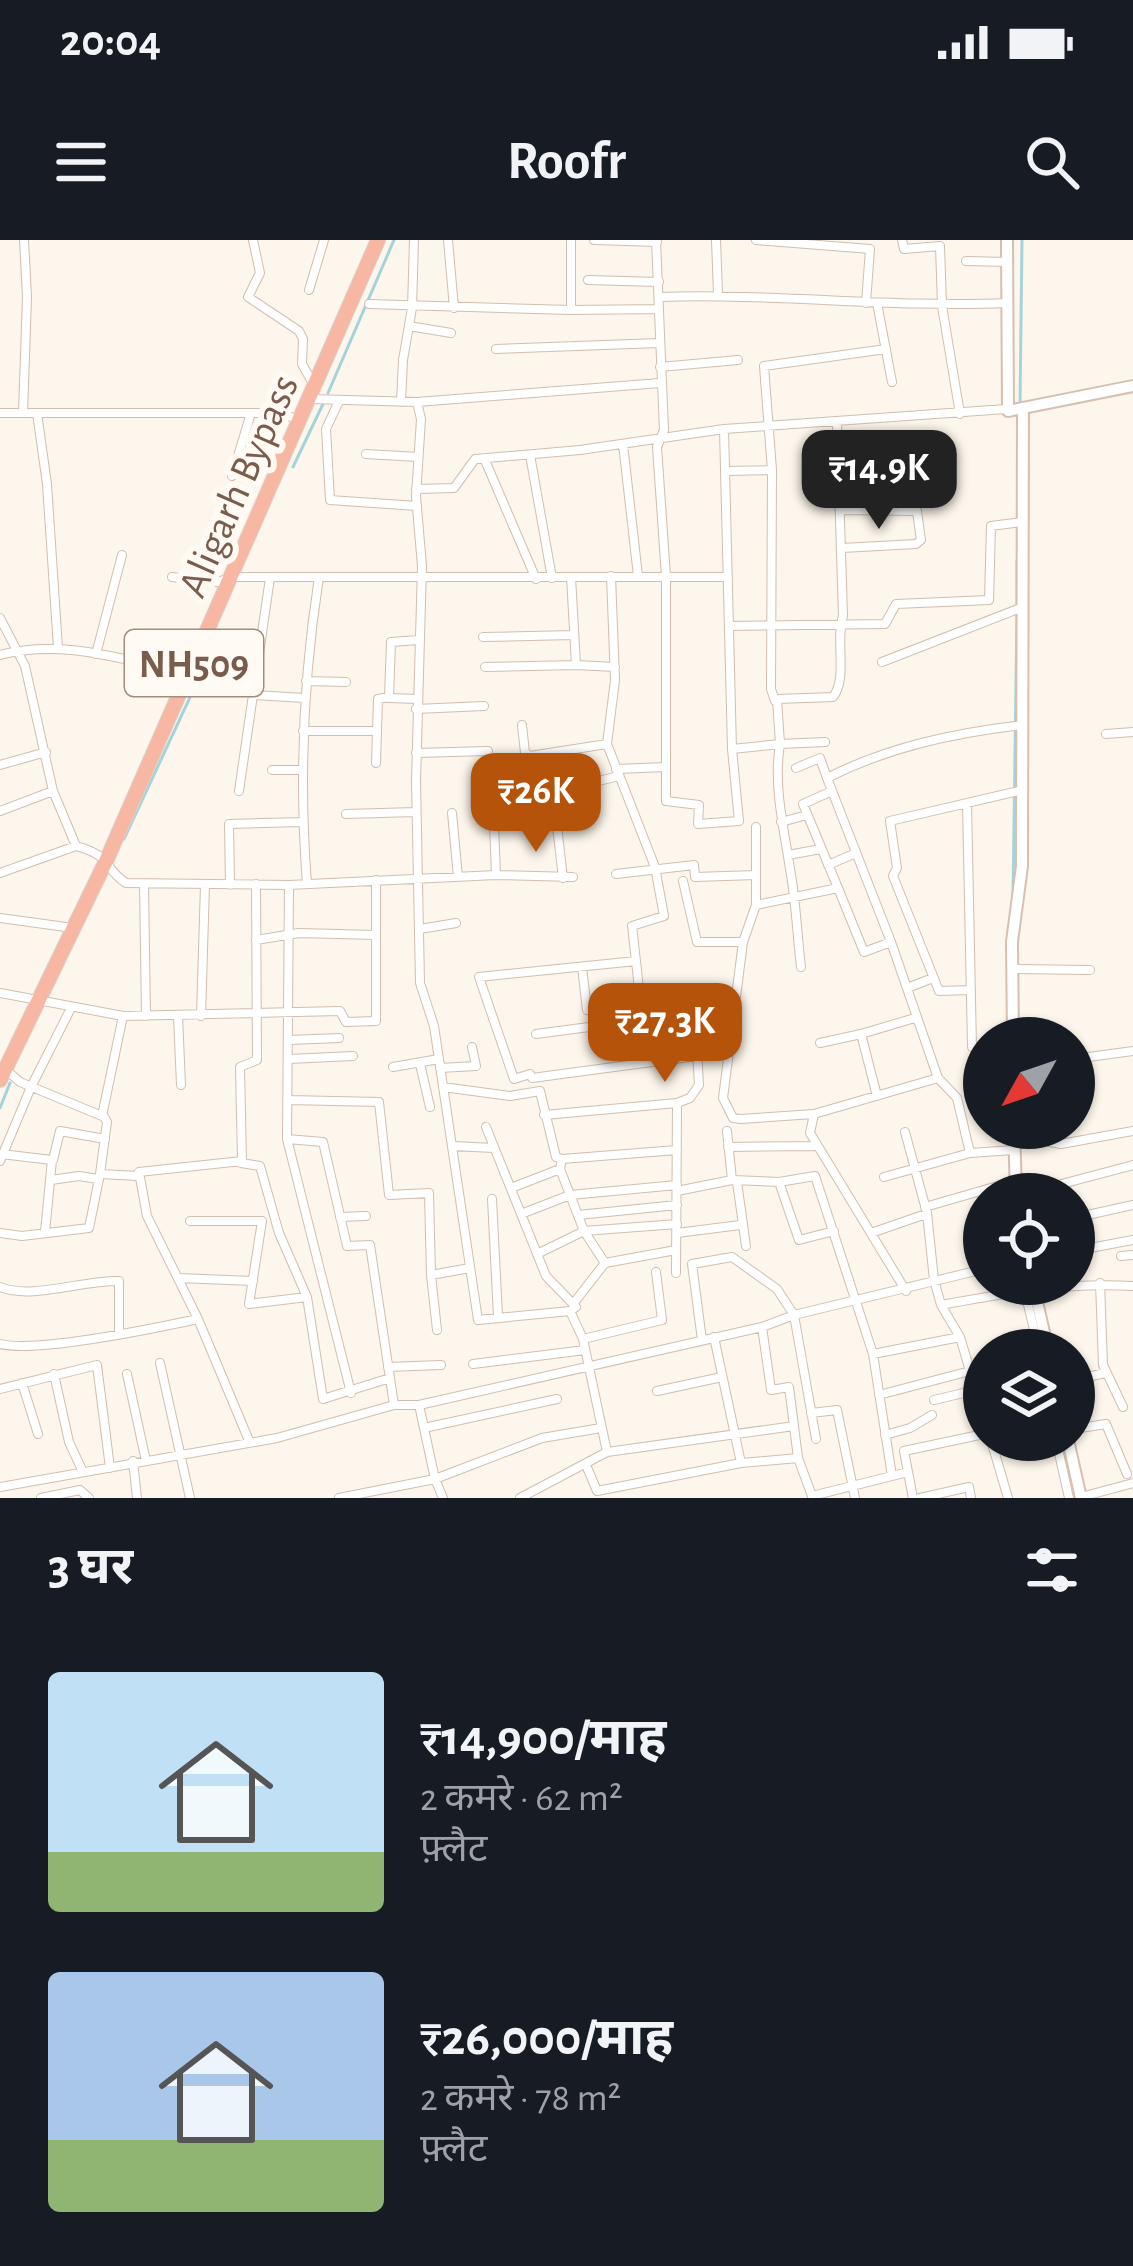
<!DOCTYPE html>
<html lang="hi">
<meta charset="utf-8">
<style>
:root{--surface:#171b24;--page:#242831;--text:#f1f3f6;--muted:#9ea1a6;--accent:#b45309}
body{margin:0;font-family:"Alegreya Sans","Noto Sans Devanagari",sans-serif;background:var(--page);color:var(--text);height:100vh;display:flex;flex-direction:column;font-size:45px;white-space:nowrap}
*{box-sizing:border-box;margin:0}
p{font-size:39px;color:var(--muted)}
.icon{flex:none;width:66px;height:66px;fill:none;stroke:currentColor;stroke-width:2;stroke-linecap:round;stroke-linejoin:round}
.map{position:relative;height:1258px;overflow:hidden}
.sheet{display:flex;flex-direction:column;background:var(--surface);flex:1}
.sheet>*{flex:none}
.needle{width:78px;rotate:230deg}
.fabs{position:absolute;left:963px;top:777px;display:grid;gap:24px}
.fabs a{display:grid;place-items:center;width:132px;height:132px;border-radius:50%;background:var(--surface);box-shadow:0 3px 9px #0004;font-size:60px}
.price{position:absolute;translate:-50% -102px;padding:0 27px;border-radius:24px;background:var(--accent);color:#fff;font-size:39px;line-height:78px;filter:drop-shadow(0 3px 6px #0008)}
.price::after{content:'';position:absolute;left:50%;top:72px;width:36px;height:27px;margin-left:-18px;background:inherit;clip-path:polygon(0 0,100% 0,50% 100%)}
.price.selected{background:#222;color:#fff}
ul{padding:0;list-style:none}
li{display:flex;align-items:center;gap:36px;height:300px;padding:0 48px}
li span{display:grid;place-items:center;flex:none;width:336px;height:240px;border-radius:12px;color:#555}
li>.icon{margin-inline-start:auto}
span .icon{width:144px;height:144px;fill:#fffc;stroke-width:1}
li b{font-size:51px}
h2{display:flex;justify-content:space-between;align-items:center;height:144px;padding:0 48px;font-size:51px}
.status{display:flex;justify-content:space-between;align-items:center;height:84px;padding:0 60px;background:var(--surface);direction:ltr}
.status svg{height:33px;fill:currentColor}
header{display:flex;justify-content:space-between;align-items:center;height:156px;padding:0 48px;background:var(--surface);font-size:54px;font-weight:600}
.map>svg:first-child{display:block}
</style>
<div class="status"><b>20:04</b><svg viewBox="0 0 49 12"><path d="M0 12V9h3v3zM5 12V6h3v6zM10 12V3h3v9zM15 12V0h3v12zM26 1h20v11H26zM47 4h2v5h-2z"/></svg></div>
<header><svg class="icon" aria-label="menu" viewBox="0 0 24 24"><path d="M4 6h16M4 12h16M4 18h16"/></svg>Roofr<svg class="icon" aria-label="search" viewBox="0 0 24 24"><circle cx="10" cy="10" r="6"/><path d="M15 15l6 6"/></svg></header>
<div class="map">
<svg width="1133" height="1258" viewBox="0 0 1133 1258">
<rect width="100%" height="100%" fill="#fdf6ec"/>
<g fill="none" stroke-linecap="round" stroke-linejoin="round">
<path stroke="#a5d3da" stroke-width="3" d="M328,153L394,0
M1020,166L1022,0
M293,227L323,164
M1017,364V320
M124,599L220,393
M1013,658L1017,374
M0,868L10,843"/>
<g stroke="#d1beb0" stroke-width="10">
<path id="street" d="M253,0L260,33L248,57L299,91L303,99L302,124L315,147
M448,0L454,68
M594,0L657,2
M656,0L664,190L657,207L666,336V561L699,565L698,584L739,581L732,509L724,189
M716,0L718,54
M756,0L870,9L866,63
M902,0L904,9L940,6L942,66L960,174
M966,21L1007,22
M588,40L659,42
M309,50L324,0
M659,57C775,53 891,68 1007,63
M877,63L892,142
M369,64L571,70V0
M571,70L659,69
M409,86L451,93
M496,109L659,103
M660,127L738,120
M311,159L417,162L660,143
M339,161L326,189L330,260L417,266
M401,162L403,120L412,68L414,0
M417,162L421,179L416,256L422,326L416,541L420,743L434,786L478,1080L570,1071
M0,173H277L298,179
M23,173L27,57L24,0
M37,173L47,244L58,408
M623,204L638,336
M366,214L418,217
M530,215L552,338
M484,218L536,339
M727,231L772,230
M232,236L251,173
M416,249L454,248L475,219L580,210L724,189L1006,169
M842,270L917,271L921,300L916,304L842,308
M611,336L615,440L607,504L655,627L664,676L632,686L636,721L479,737L514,839L530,834L532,838L696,816
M172,337L218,342L232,337H728
M571,337L576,425L615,427
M0,378L25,426L53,551L76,606
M729,386L885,384L896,364L989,360L991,286L1022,282
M483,397L574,395
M96,414L122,315
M0,415C64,398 125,421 188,433
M882,422L1023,367
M485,427L576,425
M306,441L346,442
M252,455L305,458
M389,458L417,459
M775,461L771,449L772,230L764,126L886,109
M416,469L484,466
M522,485L525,513L530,516L607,504
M303,491H376
M1106,494L1133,492
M732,509L780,504L777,459L833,457C848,438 835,400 843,376L837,184
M416,513L488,511
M551,514L559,548
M376,523L378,459L389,457L391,402L419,400
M0,525L46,512
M796,528L820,518L827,538C888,507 954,493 1022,485
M616,529L666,527
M272,530H302
M492,533L496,635
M827,538L891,702L938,838L814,874L810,893L906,1051
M239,551L270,338
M832,551L803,564L838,648
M967,563L972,807
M0,571L53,551
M452,573L458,637
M346,574L416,572
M781,582L807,575
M756,587V665L743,702L723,858L733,878L741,879L814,874
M788,615L821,609
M828,625L856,613
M0,633L76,606C113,616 103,628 126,643L289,645L496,635L573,637
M616,634L694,625L695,637L756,635
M563,638L553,552L619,536
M683,641L697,702H743
M144,644L146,776
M307,644C299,541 303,439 319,337
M230,645L229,584L302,582
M289,645L287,899L351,1153
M756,665L838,648L864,712L891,702
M0,678L73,688
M420,689L456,683
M256,700L299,693L376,695
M636,721L642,778
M582,727L587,770
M801,727C797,694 796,661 790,629C784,588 773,546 780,504L825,502
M1013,729L1090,730
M907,748L933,738
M971,750L939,751L893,636L897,628L890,581L1023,550
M0,753L123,776L340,771L346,782L376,781V640
M178,776L181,845
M201,776L205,645
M536,794L695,773L699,845L690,858L677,863L676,1033
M861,794L915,778
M289,800L339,798
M820,803L861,794L877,856
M289,819L353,816
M1074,819L1133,811
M420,824L430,867
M393,827L439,819
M440,828L476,826L472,807
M6,830L20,842L102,876L123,776
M938,838L957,858L970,913
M443,847L510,856L540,851L556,917L562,919L560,929L584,991L605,1023
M288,860L379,862L389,955L429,953L431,1035L470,1028
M544,875L677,863
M486,887L546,1036L576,1067L570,1071L583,1099L607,1212L794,1186
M727,891L732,940L779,942L815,936L873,1114L960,1097
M905,892L927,973L934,1040L941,1065L960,1097L984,1178
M1014,895L1061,904L1133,891
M287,899L323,902L347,1006L370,1005L394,1165
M452,906L494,908
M728,907L817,906
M1,914L52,920L45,992
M562,919L677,910
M53,920L60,891L105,899
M0,921L31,847L71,768
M241,923L260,926L279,993L307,1057L323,1159L390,1138
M100,934L107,882L103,875
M884,937L970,913L1014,910
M51,940L79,936L98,939
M737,942L746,1006
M779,942L799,1000L834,991
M511,948L560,929
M677,951L732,940
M1024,954L1133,925
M492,959L498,1076
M925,967L1015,941
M521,974L570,955L677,945
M578,975L677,965
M340,977L366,976
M1074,978L1133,965
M190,981H262L249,1064L307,1057
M0,993L22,996L89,988L100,934L139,936
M677,993L740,985
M871,993L926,974
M1074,1011L1133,1000
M537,1014L584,991L677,984
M1121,1016L1133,1015
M431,1035L437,1090
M178,1038L253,1041
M1100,1043L1103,1125L1123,1167
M1023,1044L1039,1110
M0,1047C31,1060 83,1040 119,1041V1093
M573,1064L605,1023L676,1010
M941,1065C1006,1053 1067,1042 1133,1046
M762,1087L771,1150L789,1147L798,1218L812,1256L908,1232
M714,1097L741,1223L798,1218
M583,1099L662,1080L656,1032
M702,1100L692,1024L732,1017L777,1049L794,1075L816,1199
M0,1104C37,1113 156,1088 198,1079
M873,1114L892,1236
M160,1123L190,1258
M473,1124L585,1110
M388,1127L441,1125
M54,1134L69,1202L83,1232
M127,1134L146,1221
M1074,1140L1105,1133
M22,1143L38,1194
M0,1149L97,1125L110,1228
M657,1151L722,1137
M879,1155L970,1131
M934,1160L976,1150
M811,1173L837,1170L855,1258
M424,1188L557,1159
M1074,1189L1106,1184L1127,1234
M885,1195L910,1188L932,1175
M991,1200L1008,1258
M1056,1200L1069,1258
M250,1203L198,1079L147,976L139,932L242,921L240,827L257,820L256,644
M133,1221L137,1258
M586,1225L597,1251L741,1223
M0,1247L277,1198L394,1165H419L762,1087L794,1075L984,1029
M1081,1257L1133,1243
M41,1258L80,1250L89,1258
M339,1258L435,1239L419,1165
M443,1258L435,1239L542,1198L601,1188
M520,1258L607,1212
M913,1258L904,1211L984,1194
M920,1258L969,1247L971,1258"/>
</g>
<g stroke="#d6c0b0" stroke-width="14">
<path id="secondary" d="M1007,0L1008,171L1133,146
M1013,798L1012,702L1022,626L1023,170
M1014,888L1016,954
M1033,1044L1048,1110
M1068,1200L1081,1258"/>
</g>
<g stroke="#dad1cd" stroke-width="16">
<path id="highway" d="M0,840L107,619L378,0"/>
</g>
<use href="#street" stroke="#fff" stroke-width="8"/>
<use href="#secondary" stroke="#fff" stroke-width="10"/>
<use href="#highway" stroke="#f7b7a3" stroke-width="14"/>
</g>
<g text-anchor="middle" stroke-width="12" stroke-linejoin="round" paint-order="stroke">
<rect fill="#fffaf3" stroke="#a28b7f" stroke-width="3" x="125" y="390" width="138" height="66" rx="9"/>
<g font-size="39" font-weight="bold" fill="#7a5c4d">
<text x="194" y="437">NH509</text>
</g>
<g font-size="42" fill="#7a5c4d" stroke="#fffaf3">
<text transform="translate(237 245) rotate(-66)" y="15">Aligarh Bypass</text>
</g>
</g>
</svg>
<div class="fabs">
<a><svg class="needle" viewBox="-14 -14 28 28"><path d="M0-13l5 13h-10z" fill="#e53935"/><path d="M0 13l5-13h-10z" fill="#9ea1a6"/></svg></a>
<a><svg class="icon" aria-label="locate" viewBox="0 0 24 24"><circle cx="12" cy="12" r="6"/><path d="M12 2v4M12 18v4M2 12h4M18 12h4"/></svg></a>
<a><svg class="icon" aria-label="layers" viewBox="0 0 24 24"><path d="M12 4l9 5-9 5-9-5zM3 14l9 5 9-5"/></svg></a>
</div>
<b class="price selected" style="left:879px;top:292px">₹14.9K</b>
<b class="price" style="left:536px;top:615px">₹26K</b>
<b class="price" style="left:665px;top:845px">₹27.3K</b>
</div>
<section class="sheet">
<h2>3 घर<svg class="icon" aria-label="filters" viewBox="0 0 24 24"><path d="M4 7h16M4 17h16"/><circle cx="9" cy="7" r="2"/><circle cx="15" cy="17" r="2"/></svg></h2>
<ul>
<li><span style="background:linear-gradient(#bfe0f5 75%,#8fb573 0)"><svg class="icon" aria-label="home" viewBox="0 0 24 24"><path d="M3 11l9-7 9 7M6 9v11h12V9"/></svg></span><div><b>₹14,900/माह</b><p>2 कमरे · 62 m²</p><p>फ़्लैट</p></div></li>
<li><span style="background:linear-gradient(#a9c7e8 70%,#8fb573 0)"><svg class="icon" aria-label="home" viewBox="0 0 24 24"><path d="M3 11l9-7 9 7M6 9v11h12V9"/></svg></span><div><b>₹26,000/माह</b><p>2 कमरे · 78 m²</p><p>फ़्लैट</p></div></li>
</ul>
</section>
